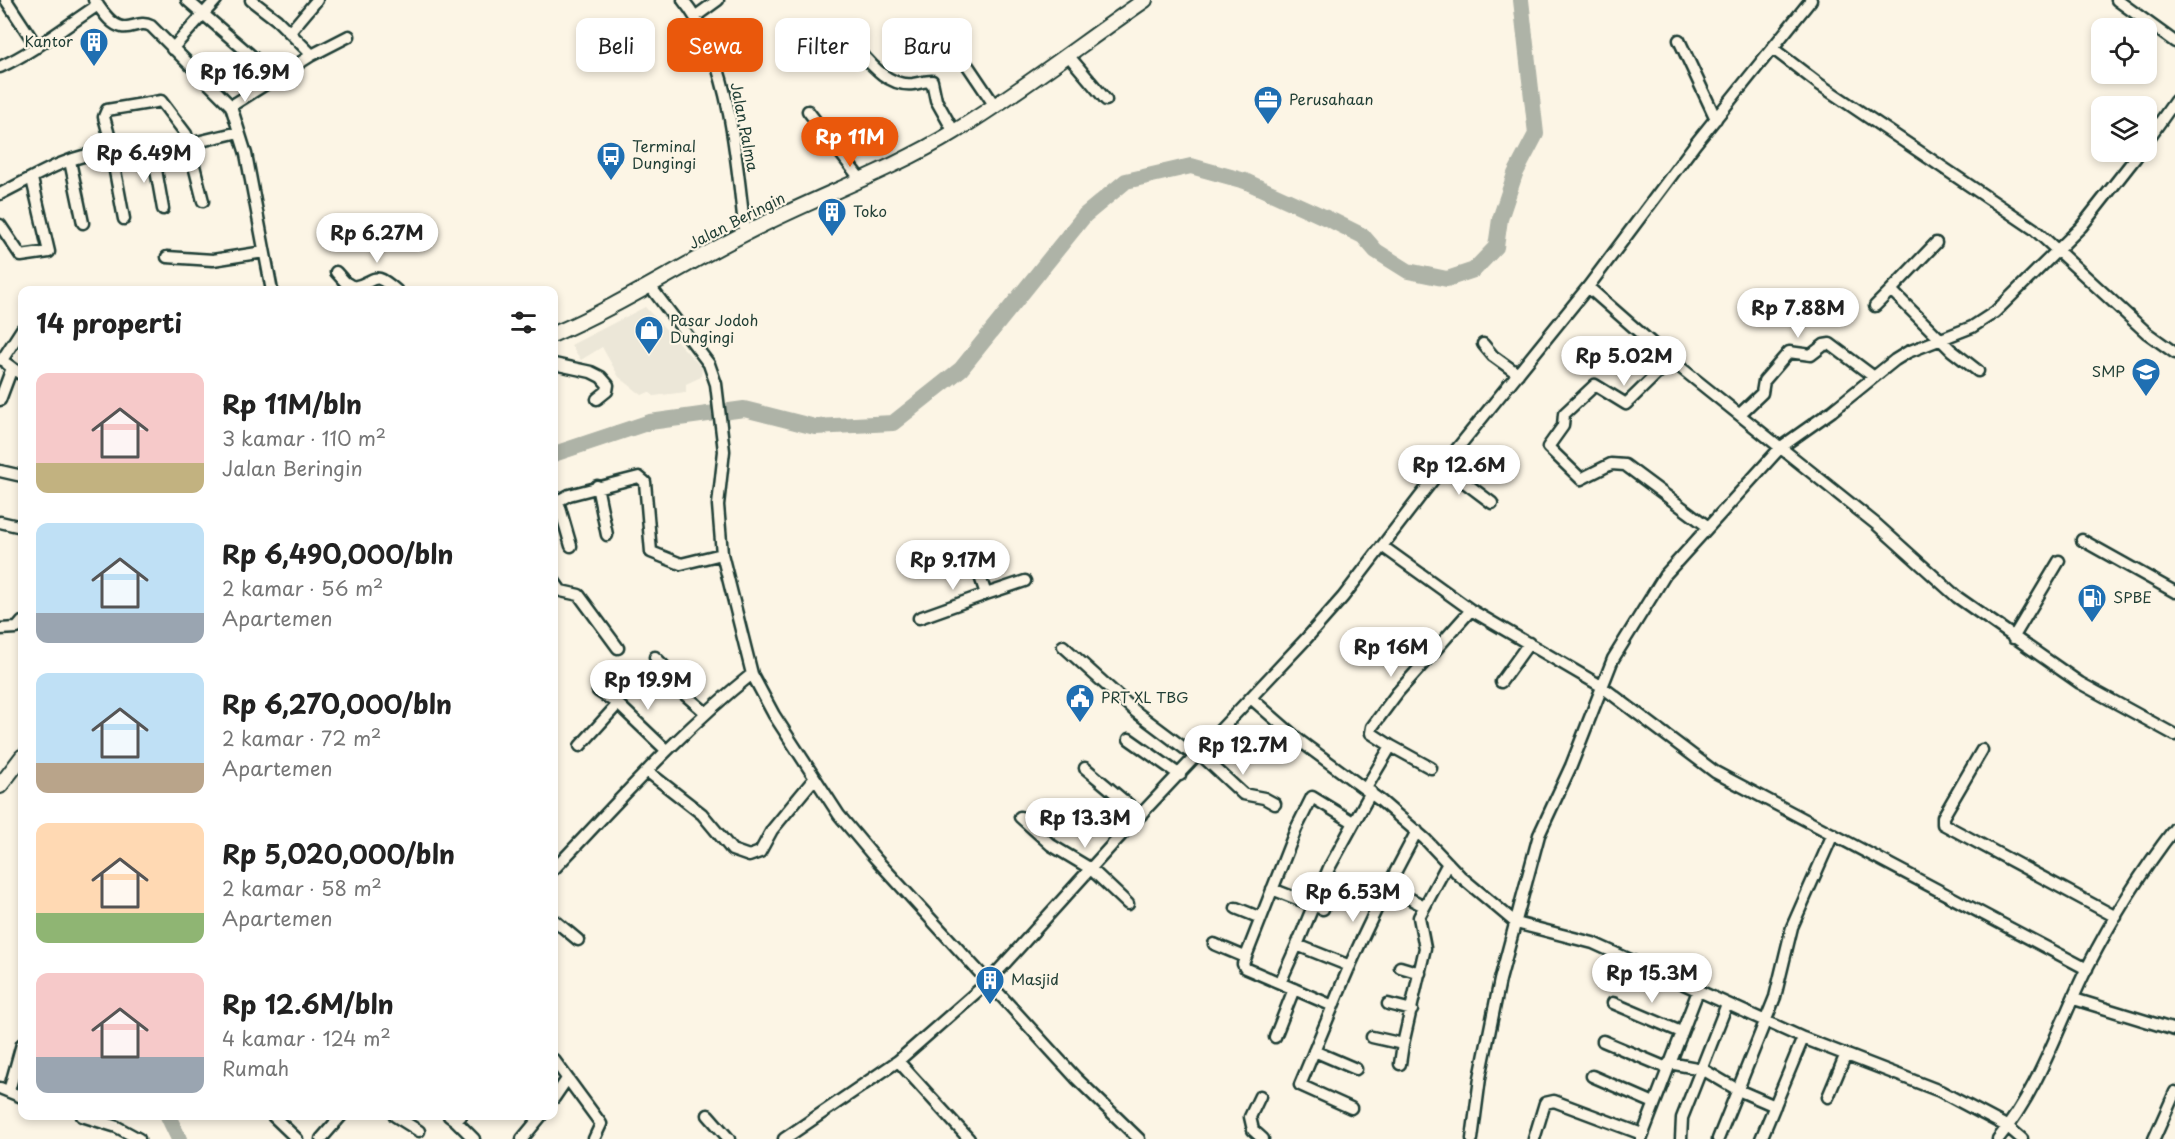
<!DOCTYPE html>
<html lang="id">
<meta charset="utf-8">
<style>
:root{--surface:#fff;--page:#f2f2f2;--text:#222;--muted:#767676;--accent:#ea580c}
body{margin:0;font-family:"Playpen Sans",sans-serif;background:var(--page);color:var(--text);height:100vh;display:flex;flex-direction:column;font-size:22px;white-space:nowrap}
*{box-sizing:border-box;margin:0}
p{font-size:20px;color:var(--muted)}
.icon{flex:none;width:33px;height:33px;fill:none;stroke:currentColor;stroke-width:2;stroke-linecap:round;stroke-linejoin:round}
.map{position:relative;flex:1;overflow:hidden}
.side{position:absolute;left:18px;top:286px;width:540px;height:834px;display:flex;flex-direction:column;background:var(--surface);border-radius:12px;box-shadow:0 3px 9px #0003}
.side>*{flex:none}
.top-card{position:absolute;left:576px;top:18px;width:570px;height:54px;display:flex;gap:12px}
.controls{position:absolute;left:2091px;top:18px;display:grid;gap:12px}
.controls a{display:grid;place-items:center;width:66px;height:66px;border-radius:12px;background:var(--surface);box-shadow:0 3px 9px #0003;font-size:30px}
.price{position:absolute;translate:-50% -51px;padding:0 14px;border-radius:21px;background:#fff;color:#222;font-size:20px;line-height:39px;filter:drop-shadow(0 2px 3px #0008)}
.price::after{content:'';position:absolute;left:50%;top:36px;width:18px;height:14px;margin-left:-9px;background:inherit;clip-path:polygon(0 0,100% 0,50% 100%)}
.price.active{background:var(--accent);color:#fff}
ul{padding:0;list-style:none}
li{display:flex;align-items:center;gap:18px;height:150px;padding:0 18px}
li span{display:grid;place-items:center;flex:none;width:168px;height:120px;border-radius:12px;color:#555}
li>.icon{margin-inline-start:auto}
span .icon{width:72px;height:72px;fill:#fffc;stroke-width:1}
li b{font-size:26px}
h2{display:flex;justify-content:space-between;align-items:center;height:72px;padding:0 18px;font-size:26px}
.chip{padding:0 21px;border-radius:12px;background:var(--surface);box-shadow:0 3px 9px #0003;font-size:21px;line-height:54px}
.chip.active{background:var(--accent);color:#fff}
.map>svg:first-child{display:block}
</style>
<div class="map">
<svg width="2175" height="1139" viewBox="0 0 2175 1139">
<rect width="100%" height="100%" fill="#fcf5e5"/>
<filter id="ink" filterUnits="userSpaceOnUse"><feTurbulence type="fractalNoise" baseFrequency=".0167" numOctaves="2"/><feDisplacementMap in="SourceGraphic" scale="12" xChannelSelector="R" yChannelSelector="G"/><feConvolveMatrix kernelMatrix="1 2 1 2 8 2 1 2 1" color-interpolation-filters="sRGB"/></filter>
<g filter="url(#ink)">
<path fill="#ece7d8" d="M645,307L702,368L701,377L686,384V392L654,396L649,392L642,395L619,377L602,347L581,360L571,345Z"/>
<g fill="none" stroke-linecap="round" stroke-linejoin="round">
<path stroke="#aeb3a7" stroke-width="16" d="M554,454L650,422L744,409L815,427L893,423L961,369L1085,215L1126,181L1191,166L1245,181L1333,221L1363,236L1376,251L1408,271L1447,279L1474,270L1496,247L1500,219L1515,174L1536,134L1521,0
M168,1116L179,1139"/>
<g stroke="#1f3d34" stroke-width="15">
<path id="street" d="M6,0L37,47
M94,0C101,9 110,25 122,27C133,29 140,20 151,26L231,106L246,154L272,291
M187,0L276,77
M683,0C731,59 736,160 745,233
M2117,0L2175,42
M696,16L718,0
M290,32L317,0
M1679,40L1716,119
M854,45C869,62 887,87 913,84C920,83 925,81 932,81L936,100L954,132
M1772,48L1819,84L2034,229L2147,333L2175,353
M172,49L216,0
M312,55L349,36
M1068,55L1106,100
M962,57L995,106
M0,67C35,51 66,26 98,5
M231,106L312,55L277,20L251,0
M808,111L861,180
M2146,142L2175,101
M153,153L163,209
M112,155L124,219
M115,157L104,117L107,110L161,101L186,134L203,201
M70,161L83,223
M0,194C31,179 67,155 102,153C110,152 116,158 125,159L239,132
M0,225L21,256L49,252L32,179
M1936,243L1891,290L1951,350L1978,371
M167,257L213,260L264,252
M336,272L345,282L353,287C377,283 371,268 397,291
M650,286L709,364L716,384L724,451L718,505L722,554L752,674L774,715L839,815L875,858L1076,1078L1139,1139
M1588,287L1671,360L1876,524L1957,597L2080,683L2175,735
M1875,306L1891,290
M1483,344L1493,356L1518,374
M2,360L22,329
M1671,360L1626,404L1595,385L1564,414L1563,426L1548,447L1581,479L1611,464L1625,465L1707,526
M7,364L22,375
M554,364L591,372L601,377L608,385L607,391L597,399
M0,400L12,368
M1740,414L1762,393L1764,381L1789,352L1811,355L1824,345L1830,344L1874,377
M1443,466L1492,503
M0,471L22,476
M597,486L607,535
M558,501L571,546
M554,503L569,495L639,477L645,482L651,552L681,564L722,554
M0,522L22,527
M2082,540L2175,592
M1382,546L1471,610L1601,686L1715,772L2087,969
M554,581L561,591L579,595L618,648
M986,594L1025,581
M919,618L986,594L973,556
M0,629L17,628L22,622
M2013,638L2059,561
M1063,646L1136,712L1196,757
M655,657L677,679L682,692L705,712
M1501,682L1529,643
M598,691L618,704L666,750
M1252,699L1300,741L1381,801L1425,839L1460,876L1516,923L1593,943L1803,1038L1940,1091L2008,1127L2022,1139
M1129,739L1180,775
M580,746L618,704
M1391,746L1371,733L1372,727L1398,692L1471,610
M1982,750L1943,817V824L2116,917
M1200,754L1243,794L1264,798L1275,804
M1085,768L1141,815
M647,771L702,814L732,850L749,856L760,852L772,830L814,779
M1366,788L1391,746L1431,768
M1020,817L1051,845L1091,869L1128,904
M554,869C618,802 679,732 752,674
M1387,887L1424,906
M1272,889L1323,909
M1236,908L1261,918
M554,920L578,940
M1214,944L1245,957
M1297,945L1329,868L1371,792
M1350,966L1297,945L1280,983L1333,1006C1357,945 1386,889 1417,831
M1400,967L1420,973
M1280,983L1245,968L1243,964L1296,829L1312,797L1353,822
M2074,999L2175,1030
M1613,1003L1681,1032
M1388,1004L1412,1010
M1333,1006L1300,1085L1351,1108
M1275,1037L1294,989
M1372,1037L1403,1044L1425,948L1419,917L1448,863
M1603,1041L1667,1068
M1314,1051L1356,1069
M554,1060L601,1124L594,1139
M898,1061L969,1139
M1669,1063L1702,1069L1738,1090L1775,1106
M1400,1064L1403,1044
M1592,1076L1654,1103
M0,1088L22,1097
M9,1091L22,1044
M1260,1096L1250,1117L1253,1130L1263,1139
M1828,1097L1846,1054
M554,1098L567,1079
M708,1115L729,1139
M82,1116L117,1127L139,1139
M273,1116L297,1139
M395,1116L419,1131
M449,1116L456,1121L461,1116
M456,1121L474,1139
M321,1139L341,1116
M522,1139L541,1116
M784,1139L898,1061L988,982L1111,846L1305,640L1343,597L1452,455L1588,287L1696,143L1811,0
M1472,1139L1480,1078L1500,980L1539,835L1571,766L1613,659L1665,575L1781,447L1832,411L1895,360L1908,352L1972,327L1995,312L2081,227L2140,152
M1534,1139L1545,1103L1554,1101L1642,1134
M1641,1139L1698,991
M1681,1139L1682,1118L1727,1004
M1718,1139L1775,997L1792,927L1833,834
M1761,1139L1803,1038
M1998,1139C2040,1088 2058,1026 2087,968C2112,919 2141,872 2175,828
M2154,1139L2175,1092"/>
</g>
<g stroke="#1f3d34" stroke-width="18">
<path id="secondary" d="M554,334C619,306 679,267 742,235C812,198 887,173 954,132C1020,92 1081,44 1145,0
M0,786L22,757"/>
</g>
<use href="#street" stroke="#fcf5e5" stroke-width="10"/>
<use href="#secondary" stroke="#fcf5e5" stroke-width="14"/>
</g>
</g>
<defs>
<g id="building-pin" transform="scale(1.5)"><path d="M0 17L-7.5 6A9.5 9.5 0 1 1 7.5 6Z" fill="#1f6fb2" stroke="#fcf5e5"/><path d="M-4-6H4V6H1V3H-1V6H-4ZM-2.5-4.3h1.7v1.8h-1.7ZM.8-4.3h1.7v1.8H.8ZM-2.5-1h1.7V.8h-1.7ZM.8-1h1.7V.8H.8Z" fill="#fff"/></g>
<g id="office-pin" transform="scale(1.5)"><path d="M0 17L-7.5 6A9.5 9.5 0 1 1 7.5 6Z" fill="#1f6fb2" stroke="#fcf5e5"/><path d="M-6-3h4V-5.5h4V-3h4V5H-6ZM-1-4.5V-3h2v-1.5ZM-6 0V1H6V0Z" fill="#fff"/></g>
<g id="bus-pin" transform="scale(1.5)"><path d="M0 17L-7.5 6A9.5 9.5 0 1 1 7.5 6Z" fill="#1f6fb2" stroke="#fcf5e5"/><path d="M-5-6H5V4H4V6H2V4H-2V6H-4V4H-5ZM-3.5-4V0h7V-4ZM-3.5 1.2v1.5H-2V1.2ZM2 1.2v1.5H3.5V1.2Z" fill="#fff"/></g>
<g id="shop-pin" transform="scale(1.5)"><path d="M0 17L-7.5 6A9.5 9.5 0 1 1 7.5 6Z" fill="#1f6fb2" stroke="#fcf5e5"/><path d="M-5-2.5h2.3a2.7 3.5 0 0 1 5.4 0H5L5.5 6h-11ZM-1.5-2.5h3a1.5 2.3 0 0 0-3 0Z" fill="#fff"/></g>
<g id="school-pin" transform="scale(1.5)"><path d="M0 17L-7.5 6A9.5 9.5 0 1 1 7.5 6Z" fill="#1f6fb2" stroke="#fcf5e5"/><path d="M0-5L7-2L0 1L-7-2ZM-4 1L0 2.5L4 1V4Q0 6-4 4Z" fill="#fff"/></g>
<g id="fuel-pin" transform="scale(1.5)"><path d="M0 17L-7.5 6A9.5 9.5 0 1 1 7.5 6Z" fill="#1f6fb2" stroke="#fcf5e5"/><path d="M-5.5-6h7V0h2V4h1.3V-2.5L3-4.5l.8-.8L6-3V5H2.5V1h-1V6h-7ZM-4.2-4.7v3.2H.2V-4.7Z" fill="#fff"/></g>
<g id="civic-pin" transform="scale(1.5)"><path d="M0 17L-7.5 6A9.5 9.5 0 1 1 7.5 6Z" fill="#1f6fb2" stroke="#fcf5e5"/><path d="M-.6-6.5H3V-4.5H.6V-3L4-1V1h2V6H-6V1h2V-1L-.6-3ZM-1.2 2.5V6h2.4V2.5Z" fill="#fff"/></g>
</defs>
<g fill-rule="evenodd">
<use href="#building-pin" x="94" y="42"/>
<use href="#office-pin" x="1268" y="100"/>
<use href="#bus-pin" x="611" y="156"/>
<use href="#building-pin" x="832" y="212"/>
<use href="#shop-pin" x="649" y="330"/>
<use href="#school-pin" x="2146" y="372"/>
<use href="#fuel-pin" x="2092" y="598"/>
<use href="#civic-pin" x="1080" y="698"/>
<use href="#building-pin" x="990" y="980"/>
</g>
<g text-anchor="middle" stroke-width="4.5" stroke-linejoin="round" paint-order="stroke">
<g font-size="15" fill="#1f3d34" stroke="#fcf5e5" text-anchor="start">
<text x="73" y="47" text-anchor="end">Kantor</text>
<text x="1289" y="105">Perusahaan</text>
<text x="632" y="152">Terminal<tspan x="632" dy="17">Dungingi</tspan></text>
<text x="853" y="217">Toko</text>
<text x="670" y="326">Pasar Jodoh<tspan x="670" dy="17">Dungingi</tspan></text>
<text x="2125" y="377" text-anchor="end">SMP</text>
<text x="2113" y="603">SPBE</text>
<text x="1101" y="703">PRT XL TBG</text>
<text x="1011" y="985">Masjid</text>
</g>
<g font-size="15" fill="#1f3d34" stroke="#fcf5e5">
<text transform="translate(744 127) rotate(79)" y="5">Jalan Palma</text>
<text transform="translate(737 221) rotate(-27)" y="5">Jalan Beringin</text>
</g>
</g>
</svg>
<div class="controls">
<a><svg class="icon" aria-label="locate" viewBox="0 0 24 24"><circle cx="12" cy="12" r="6"/><path d="M12 2v4M12 18v4M2 12h4M18 12h4"/></svg></a>
<a><svg class="icon" aria-label="layers" viewBox="0 0 24 24"><path d="M12 4l9 5-9 5-9-5zM3 14l9 5 9-5"/></svg></a>
</div>
<b class="price" style="left:245px;top:103px">Rp 16.9M</b>
<b class="price active" style="left:850px;top:168px">Rp 11M</b>
<b class="price" style="left:144px;top:184px">Rp 6.49M</b>
<b class="price" style="left:377px;top:264px">Rp 6.27M</b>
<b class="price" style="left:1798px;top:339px">Rp 7.88M</b>
<b class="price" style="left:1624px;top:387px">Rp 5.02M</b>
<b class="price" style="left:1459px;top:496px">Rp 12.6M</b>
<b class="price" style="left:953px;top:591px">Rp 9.17M</b>
<b class="price" style="left:1391px;top:678px">Rp 16M</b>
<b class="price" style="left:648px;top:711px">Rp 19.9M</b>
<b class="price" style="left:1243px;top:776px">Rp 12.7M</b>
<b class="price" style="left:1085px;top:849px">Rp 13.3M</b>
<b class="price" style="left:1353px;top:923px">Rp 6.53M</b>
<b class="price" style="left:1652px;top:1004px">Rp 15.3M</b>
<div class="top-card">
<a class="chip">Beli</a>
<a class="chip active">Sewa</a>
<a class="chip">Filter</a>
<a class="chip">Baru</a>
</div>
<section class="side">
<h2>14 properti<svg class="icon" aria-label="filters" viewBox="0 0 24 24"><path d="M4 7h16M4 17h16"/><circle cx="9" cy="7" r="2"/><circle cx="15" cy="17" r="2"/></svg></h2>
<ul>
<li><span style="background:linear-gradient(#f6c9c9 75%,#c2b280 0)"><svg class="icon" aria-label="home" viewBox="0 0 24 24"><path d="M3 11l9-7 9 7M6 9v11h12V9"/></svg></span><div><b>Rp 11M/bln</b><p>3 kamar · 110 m²</p><p>Jalan Beringin</p></div></li>
<li><span style="background:linear-gradient(#bfe0f5 75%,#9aa5b1 0)"><svg class="icon" aria-label="home" viewBox="0 0 24 24"><path d="M3 11l9-7 9 7M6 9v11h12V9"/></svg></span><div><b>Rp 6,490,000/bln</b><p>2 kamar · 56 m²</p><p>Apartemen</p></div></li>
<li><span style="background:linear-gradient(#bfe0f5 75%,#b9a48a 0)"><svg class="icon" aria-label="home" viewBox="0 0 24 24"><path d="M3 11l9-7 9 7M6 9v11h12V9"/></svg></span><div><b>Rp 6,270,000/bln</b><p>2 kamar · 72 m²</p><p>Apartemen</p></div></li>
<li><span style="background:linear-gradient(#ffd9b3 75%,#8fb573 0)"><svg class="icon" aria-label="home" viewBox="0 0 24 24"><path d="M3 11l9-7 9 7M6 9v11h12V9"/></svg></span><div><b>Rp 5,020,000/bln</b><p>2 kamar · 58 m²</p><p>Apartemen</p></div></li>
<li><span style="background:linear-gradient(#f6c9c9 70%,#9aa5b1 0)"><svg class="icon" aria-label="home" viewBox="0 0 24 24"><path d="M3 11l9-7 9 7M6 9v11h12V9"/></svg></span><div><b>Rp 12.6M/bln</b><p>4 kamar · 124 m²</p><p>Rumah</p></div></li>
</ul>
</section>
</div>
